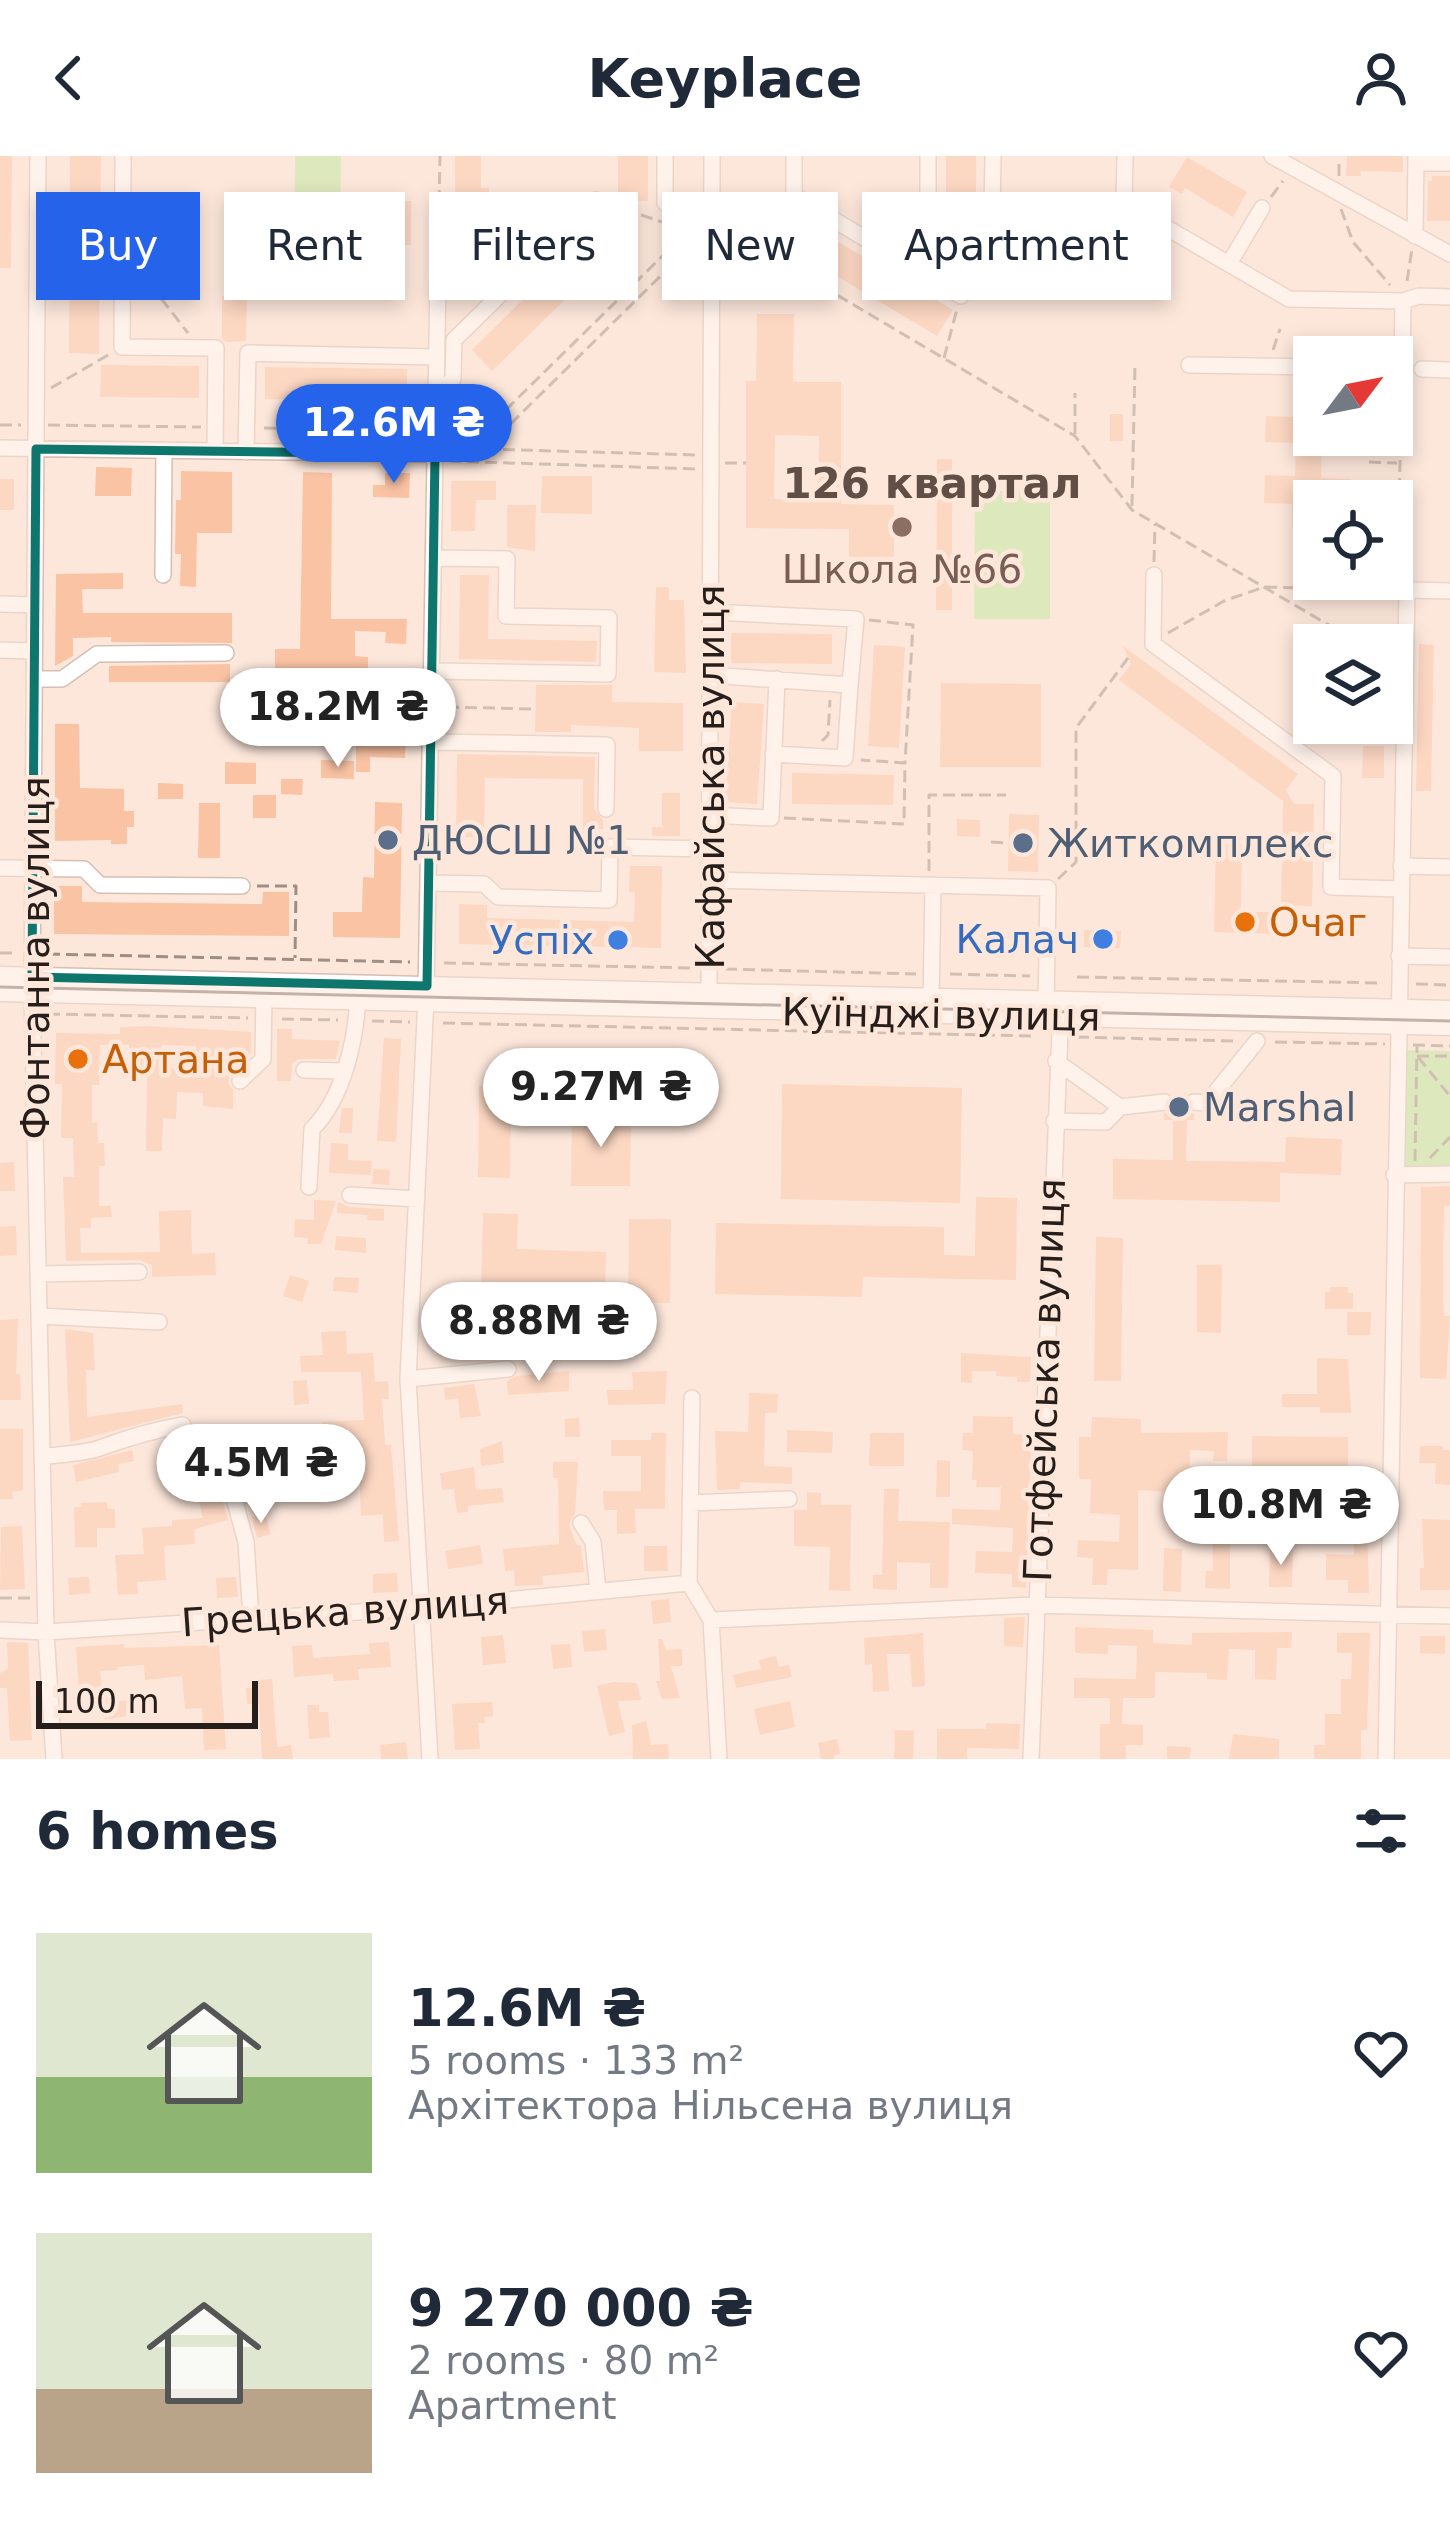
<!DOCTYPE html>
<meta charset="utf-8">
<style>
:root{--surface:#fff;--page:#f2f2f3;--text:#1f2937;--muted:#747a83;--accent:#2563eb}
body{margin:0;font-family:"DejaVu Sans",sans-serif;background:var(--page);color:var(--text);height:100vh;display:flex;flex-direction:column;font-size:45px;white-space:nowrap}
*{box-sizing:border-box;margin:0}
p{font-size:39px;color:var(--muted)}
.icon{flex:none;width:66px;height:66px;fill:none;stroke:currentColor;stroke-width:2;stroke-linecap:round;stroke-linejoin:round}
.map{position:relative;height:1603px;overflow:hidden}
.details{display:flex;flex-direction:column;background:var(--surface);flex:1}
.details>*{flex:none}
.guide{position:absolute;left:36px;top:36px;width:1380px;height:108px;display:flex;gap:24px}
.needle{width:78px;rotate:58deg}
.controls{position:absolute;left:1293px;top:180px;display:grid;gap:24px}
.controls a{display:grid;place-items:center;width:120px;height:120px;border-radius:0px;background:var(--surface);box-shadow:0 6px 18px #0003;font-size:60px}
.scale{position:absolute;left:36px;bottom:30px;width:222px;box-sizing:border-box;padding-left:12px;border:6px solid #261e1a;border-top:0;font-size:33px;line-height:42px;white-space:nowrap;color:#261e1a;-webkit-text-stroke:9px #fde7db;paint-order:stroke}
.price{position:absolute;translate:-50% -102px;padding:0 27px;border-radius:42px;background:#fff;color:#222;font-size:39px;line-height:78px;filter:drop-shadow(0 3px 6px #0008)}
.price::after{content:'';position:absolute;left:50%;top:72px;width:36px;height:27px;margin-left:-18px;background:inherit;clip-path:polygon(0 0,100% 0,50% 100%)}
.price.active{background:var(--accent);color:#fff}
ul{padding:0;list-style:none}
li{display:flex;align-items:center;gap:36px;height:300px;padding:0 36px}
li span{display:grid;place-items:center;flex:none;width:336px;height:240px;border-radius:0px;color:#555}
li>.icon{margin-inline-start:auto}
span .icon{width:144px;height:144px;fill:#fffc;stroke-width:1}
li b{font-size:51px}
h2{display:flex;justify-content:space-between;align-items:center;height:144px;padding:0 36px;font-size:51px}
.pill{padding:0 42px;border-radius:0px;background:var(--surface);box-shadow:0 6px 18px #0003;font-size:42px;line-height:108px}
.pill.active{background:var(--accent);color:#fff}
header{display:flex;justify-content:space-between;align-items:center;height:156px;padding:0 36px;background:var(--surface);font-size:54px;font-weight:600}
.map>svg:first-child{display:block}
</style>
<header><svg class="icon" aria-label="back" viewBox="0 0 24 24"><path d="M15 5l-7 7 7 7"/></svg>Keyplace<svg class="icon" aria-label="person" viewBox="0 0 24 24"><circle cx="12" cy="8" r="4"/><path d="M4 21q1-7 8-7t8 7"/></svg></header>
<div class="map">
<svg width="1450" height="1603" viewBox="0 0 1450 1603">
<rect width="100%" height="100%" fill="#fde7db"/>
<path fill="#b9e899" d="M295,0H341L340,82L294,81Z
M975,335H1050V463H974Z
M1402,894L1450,895V1013H1400Z"/>
<path fill="#fac3a4" fill-rule="evenodd" d="M0,0H12L11,112H0Z
M70,0H101L99,198L69,197Z
M455,0H481V32H489V50H455Z
M618,0H648V45H628L620,62L634,76L492,215L472,194L618,49Z
M946,0H976V55H946Z
M1347,0H1403V16L1361,15V20H1346Z
M1187,1L1247,36L1233,61L1185,32L1182,38L1169,31Z
M1432,20H1450V65H1427L1428,25H1432Z
M376,45H411V89H376Z
M781,52L953,154L937,180L766,78Z
M222,140H247L246,185L226,186L222,182Z
M757,158H794L793,226H841V348L894,349V401H849V373L746,372V225H756ZM775,279L819,280L818,344L774,343Z
M101,209L199,210V242L100,241Z
M265,211L407,213V244L265,243Z
M1299,237H1314V279H1322L1321,322L1351,323V345H1314V373L1292,372V348L1264,347L1265,319L1295,320L1296,287L1265,286L1266,260L1298,261Z
M1110,258H1123V285H1110Z
M937,303H952V454H936Z
M96,311L132,312L131,340H95Z
M181,315L232,316V377H197L196,431L180,430L181,398H175L176,344H181Z
M303,316L332,317L331,463H407L406,488L385,487L386,476L355,475V500L368,501V515L408,516L405,602L370,601V616H356V570L231,569V536L251,537L250,556L314,558L330,556V550H354L355,515L275,514V493H300Z
M385,317H410L409,342L373,341V329H385Z
M542,320H592V358L541,357Z
M0,323H14V354H0Z
M451,325H496V344H476L475,375H451Z
M507,349H536L535,395L507,391Z
M123,417V433H82L83,457H232V487L111,486V481L73,482V500L55,510L56,418Z
M460,419H489L488,483L597,485L596,506L459,503Z
M656,431H669V444H684L686,517L654,516Z
M731,477L832,478V508L731,507Z
M1419,488L1434,489L1431,635H1416Z
M874,489L905,491L899,592L868,590Z
M1123,490L1298,618L1286,634L1294,648H1314L1312,750L1281,749L1283,645L1119,524L1131,508Z
M230,508V526H109V510Z
M941,527L1041,528V611H940Z
M536,529H612V546L683,547V595H639V572L571,569V576H535Z
M732,546L764,548L757,648L725,646Z
M55,568H79L80,632L124,633V655H134V671H127V688H111V684L55,685Z
M1363,590H1384V622H1362Z
M457,598L595,601L594,653L603,664V673H583V623L485,622L484,681H456Z
M321,604L354,605V623L321,622Z
M225,606L256,607V628H225Z
M792,617L894,619L893,649L792,648Z
M281,623H303L302,639L281,638Z
M158,627L183,628V643H158Z
M662,637H680V680H652V671H662Z
M253,639H276V662H253Z
M375,646L402,647L400,782L333,781V756H362L363,721L374,722Z
M199,647H220V702H198Z
M1009,658L1039,659L1038,716L1008,715Z
M957,663L980,664V681L957,680Z
M1216,688H1242L1241,756H1276V778L1214,776Z
M630,710H662L661,792L459,788V748L487,749V762L634,766L635,736H629Z
M54,730H82V746L262,748L263,736H289V780L54,778Z
M1084,774L1121,775L1120,792L1084,791Z
M149,870L251,876V898L243,906L234,905L228,927L233,934V953L203,950V937L177,936L176,963L163,962L162,995H146L147,918H129V889H100L99,929H92V967L97,966L98,987H104L105,1010H99V1050H111L112,1061L91,1062V1072H80L81,1097L160,1096L159,1055L191,1054L192,1098L215,1097L216,1119L152,1121V1109L139,1104L66,1105L63,1021H74L73,982H61L62,928H55L56,877L120,878V871ZM162,889L196,890V913L161,912Z
M277,873H292V883L340,885L336,903H299L292,907L291,925H277Z
M384,882L401,883L396,986L377,985Z
M557,893L681,896L679,936L555,932Z
M782,928L962,932L960,1047L781,1043Z
M479,930L511,931L510,1022L478,1021Z
M1173,937H1186L1183,950L1194,958V964H1187L1186,1005L1285,1006L1286,981L1342,983L1341,1019L1280,1017V1046L1113,1043V1003L1173,1004V964H1164V958L1176,950Z
M342,952H353L352,977H339Z
M572,959H631L630,1030H571Z
M331,987L348,988V1004L372,1005L371,1019L329,1017Z
M14,1006L15,1035H0V1007Z
M373,1013L390,1014L389,1029L372,1028Z
M1450,1030V1050H1444L1443,1132L1444,1160H1450L1446,1223L1420,1222L1421,1031Z
M976,1041L1017,1042L1016,1124L863,1121L862,1141L715,1138L716,1067L944,1071V1099L975,1100Z
M314,1044L336,1045L321,1088H307L308,1082L294,1081L295,1063L314,1064Z
M338,1046L349,1051L384,1053V1065L367,1064L368,1059L337,1057Z
M483,1057L518,1058L517,1093L606,1096L605,1139L481,1135Z
M629,1063H671L670,1147L628,1146Z
M16,1070L17,1099L0,1100V1071Z
M336,1080L366,1082V1097L335,1094Z
M1096,1081L1123,1082L1121,1225H1094Z
M1197,1109H1222L1221,1177L1197,1176Z
M290,1119L309,1125L302,1146L283,1140Z
M334,1121L359,1122L358,1137L333,1135Z
M1330,1131H1348V1137H1353V1153H1325V1136H1330Z
M1347,1156H1371L1370,1179H1347Z
M18,1163L16,1218H20L21,1244H0V1164Z
M606,1164L607,1200L589,1201V1195L446,1201L445,1171Z
M65,1173L93,1177L95,1214H86L87,1261L182,1248L183,1257L70,1286Z
M346,1175L347,1198L373,1197L375,1226L388,1225L389,1243H382L385,1289H391L399,1385L384,1386L383,1358L361,1360L358,1285L355,1280L322,1282V1266L364,1264L361,1216H301L300,1200L323,1199L321,1176Z
M961,1197L1031,1201L1030,1226H1017V1221L996,1220V1215H972V1227L961,1226Z
M1317,1202L1348,1203L1351,1257H1320V1251H1282V1238H1317Z
M569,1215V1235L508,1239L507,1225L517,1220Z
M667,1215L665,1248L608,1249L607,1234H633L632,1216Z
M307,1224L309,1248L294,1249L293,1225Z
M474,1228L481,1260L460,1262L458,1242L445,1244L444,1232Z
M749,1237L778,1238L777,1257H765L764,1310L792,1311V1328L740,1326V1333L717,1334L715,1275L748,1276Z
M973,1260L1013,1261V1278L1032,1279L1026,1432L1012,1431V1418L975,1417L976,1395L1012,1396L1013,1372L952,1368V1353L1000,1354L1001,1331H976L977,1324H972L973,1295L962,1294L963,1277H973Z
M1092,1261L1141,1263V1277L1228,1276L1227,1305H1213L1214,1295L1190,1294L1189,1337L1138,1334V1414L1108,1413L1107,1429H1092L1093,1402L1077,1401L1078,1384L1119,1386L1120,1359L1090,1357L1091,1323H1079V1281H1091Z
M579,1262L580,1281H565V1263Z
M0,1273H23V1334L12,1336L13,1343H0Z
M787,1274L833,1276L832,1297L787,1296Z
M651,1277H666L665,1353H635L636,1377L617,1378V1354H604L603,1335H641V1300H611V1284H651Z
M870,1277H904V1310H869Z
M1252,1280L1348,1281V1314L1252,1313Z
M502,1285L504,1307L481,1310L480,1293Z
M1420,1290H1443V1294H1450V1329L1435,1328L1436,1307H1419Z
M132,1294L134,1305L118,1308L119,1316L76,1326L73,1309Z
M937,1304L950,1305V1341H936Z
M553,1306H578L575,1357L569,1369L576,1388L581,1390L584,1416L542,1420L543,1429L515,1430L514,1414L505,1415L503,1393L559,1388L558,1322H553Z
M225,1311L229,1324L220,1337L228,1364L194,1373L195,1388L164,1390L166,1424L137,1426L138,1438L118,1439L115,1399L144,1398L142,1372L172,1370V1364L203,1362L192,1319Z
M474,1311L476,1334L502,1332L504,1346L468,1350V1356L457,1357L454,1333L442,1334L440,1317Z
M884,1333H899L898,1365L950,1366L948,1432H930V1407L897,1406V1434L873,1433V1419H882Z
M807,1336L821,1337V1349H851L850,1435L829,1434L830,1391L794,1390V1354H807Z
M1282,1336L1283,1352L1260,1354L1259,1338Z
M1194,1340H1212V1361L1194,1360Z
M107,1346V1353H115V1372H97V1391H75L74,1351H82L81,1347Z
M1356,1347L1357,1363H1367L1369,1437H1348V1424H1326V1398L1354,1399V1368L1312,1371V1367L1296,1368L1294,1353Z
M1264,1357L1266,1375L1230,1378V1433L1205,1432L1206,1415H1213L1212,1364L1245,1365V1359Z
M265,1358L271,1378L257,1382L252,1361Z
M1422,1363L1450,1364V1434H1420V1412H1424Z
M22,1370L25,1433L0,1434L1,1371Z
M480,1389L483,1408L448,1413L445,1395Z
M644,1390H667L668,1415H644Z
M1164,1392L1182,1393L1181,1436L1163,1435Z
M1270,1393L1293,1394L1292,1431H1269Z
M397,1417L398,1436L373,1437V1418Z
M89,1421L90,1437L69,1439L68,1422Z
M236,1421L238,1441L217,1442L216,1422Z
M669,1443L671,1466L653,1468L651,1445Z
M1025,1461L1023,1491L1004,1490V1462Z
M1075,1471L1153,1474V1487L1192,1489V1477L1292,1476L1291,1492H1277L1276,1524L1255,1523V1494L1229,1493L1227,1524L1207,1523V1517L1155,1516V1542H1123L1122,1568L1143,1569V1589H1126V1603H1100V1568H1110V1542H1074V1522L1136,1523L1137,1490L1108,1489V1498L1075,1497Z
M605,1473L607,1494L584,1496L582,1475Z
M923,1477L925,1530L912,1531L910,1498H887L889,1535L873,1536L872,1508L865,1509L864,1482Z
M1337,1477H1370L1367,1574H1361V1603H1314V1589H1325V1558H1341V1523H1351L1352,1497H1337Z
M503,1479L506,1507L483,1509L481,1481Z
M1420,1480H1445V1498L1420,1497Z
M658,1483H662L666,1494L682,1493V1510H671L680,1542L662,1543L656,1525H660Z
M7,1486L28,1487L32,1584L10,1585L7,1532H0V1517L8,1513Z
M389,1486L391,1511L358,1513L359,1524L334,1525L333,1518L294,1521L292,1490L312,1489L313,1502L370,1498L369,1487Z
M124,1488V1492L219,1489L226,1593L204,1594L202,1552L185,1553L182,1520L145,1524L144,1509L117,1511L118,1514L100,1515L102,1531L79,1533L76,1491Z
M570,1488L572,1511L553,1513L551,1489Z
M776,1500L779,1511L789,1509L792,1521L736,1532L733,1519L761,1513L759,1504Z
M272,1523L277,1591L291,1589L293,1603H262L259,1548H247L246,1532L258,1531V1524Z
M613,1526L637,1527L641,1544L618,1545L625,1576L609,1580L597,1530Z
M118,1541V1545L131,1544L132,1559L105,1564L104,1542Z
M790,1545L795,1571L760,1579L754,1553Z
M492,1546L493,1560L484,1561L485,1567H478L480,1593L455,1594L452,1548Z
M307,1549H319V1556H328L330,1581L309,1583Z
M646,1565L651,1589L668,1588L669,1603H633L632,1569Z
M986,1567L1020,1568L1019,1593L967,1592V1603H937V1573H986Z
M895,1574L914,1575L913,1603H894Z
M1233,1578L1279,1583V1603H1229Z
M837,1583L840,1598L834,1599V1603H821L818,1587Z
M406,1586L408,1603H381L380,1589Z
M1167,1590L1191,1591L1190,1603H1167Z"/>
<g fill="none" stroke-linecap="round" stroke-linejoin="round">
<g stroke="#d5bfb4" stroke-width="18">
<path id="minor" d="M38,0L32,837L46,1476L54,1603
M123,0L122,191L216,192L215,295
M794,0V40L961,140
M928,0V57L939,73L981,74L992,55L993,0
M1125,0L1124,47L1289,143L1403,145L1419,140L1450,141
M1272,0L1450,98
M1416,7H1450
M665,47V0
M1415,80L1416,0
M1229,108L1262,52
M1189,209L1314,211
M1392,212H1402L1403,145
M1422,213L1450,214
M436,240L453,223L454,184L596,44
M0,292L435,298
M246,296L248,197L437,201
M163,419L164,295
M1154,419L1153,488L1333,620L1331,731L1400,733
M0,448L35,449
M710,456L856,463L850,529
M0,494L34,495
M432,515L608,518L609,462L506,460L507,403L433,402
M710,519L850,529L845,602L773,598
M34,523H62L97,498L226,497
M431,586L607,589L606,653
M710,659L771,662L777,523
M1401,710L1450,711
M0,712L84,713L100,729L242,730
M709,724L1048,732L1046,852
M428,727L484,728L498,741L609,744L610,691L710,693
M1399,800L1450,801
M709,843L712,0
M931,852L933,729
M1056,905L1120,951
M304,914L342,915
M240,925L263,903L264,836
M1194,946L1207,947L1257,885
M1054,965L1106,966L1120,951L1165,946
M1394,1019L1450,1018
M309,1031L312,973C344,942 357,880 358,836
M350,1039L417,1043
M38,1118L139,1116
M39,1160L159,1166
M408,1223L508,1213
M42,1301C60,1298 83,1298 100,1292C127,1282 153,1274 183,1269
M232,1335L246,1386L251,1462
M690,1347L789,1343
M581,1367L593,1386L598,1435
M689,1427L692,1242
M689,1427L711,1464L719,1603
M711,1464L1035,1449L1450,1460
M0,1474L46,1476L421,1452L689,1427
M430,1603L408,1223L426,841L439,62H489
M1031,1603L1061,851
M1386,1603L1407,434L1450,435"/>
</g>
<g stroke="#d5bfb4" stroke-width="21">
<path id="major" d="M0,820L1450,854
M0,836L1450,870"/>
</g>
<path stroke="#9e8e86" stroke-width="3" stroke-dasharray="12 6" stroke-linecap="butt" d="M1339,20V4
M1271,41L1283,25
M439,46L440,0
M724,52H770L779,48
M624,53L662,66
M1341,53L1353,86L1390,129
M729,75L1075,280L1132,354L1363,489
M665,93V61
M1082,94L1100,64
M139,114L188,177
M1407,125L1412,93
M727,130L778,106
M1273,194L1280,173
M944,202L957,153
M51,232L110,198
M0,269H21
M48,269L201,271
M264,272L423,274
M450,274L485,275
M1075,278V237
M449,292L697,299
M467,292L697,66
M449,305L697,313
M472,306L697,84
M1369,306L1397,307
M725,307H746
M1132,350L1135,208
M1154,406L1155,368
M1397,424L1402,230
M869,464L913,469L905,607
M1168,477L1224,445L1264,431L1393,434
M447,551L535,553
M822,585L828,579L830,544
M784,662L904,668L905,607L861,604
M991,686L1008,687
M929,715V639H1006
M1058,723L1076,706V572L1128,502
M257,730H296L295,802
M0,797H16
M48,798L410,806
M444,807L693,812
M725,813L916,818
M950,818L1030,820
M1077,821L1382,827
M1416,828L1450,829
M48,858L248,862
M282,863L338,864
M372,865L410,866
M443,867L1031,880
M1077,881L1235,885
M1275,886L1385,888
M1413,889L1450,890
M1417,900H1450
M1418,901L1450,940
M1430,1002L1450,981
M1415,1005L1417,889
M0,1442H31"/>
<use href="#minor" stroke="#fff" stroke-width="15"/>
<use href="#major" stroke="#fff" stroke-width="18"/>
<path stroke="#7e7069" stroke-width="3" d="M0,831L1450,865"/>
</g>
<path d="M0 0H1450V1603H0ZM36,293L435,298L427,830L32,821Z" fill="#fde7db" fill-opacity=".55" fill-rule="evenodd"/>
<path fill="none" stroke="#0f766e" stroke-width="9" stroke-linejoin="round" d="M36,293L435,298L427,830L32,821Z"/>
<circle fill="#8d6e63" stroke="#fde7db" stroke-width="4.5" cx="902" cy="371" r="12"/>
<g fill="#5c6f8a" stroke="#fde7db" stroke-width="4.5">
<circle cx="388" cy="684" r="12"/>
<circle cx="1023" cy="687" r="12"/>
<circle cx="1179" cy="951" r="12"/>
</g>
<g fill="#e8710a" stroke="#fde7db" stroke-width="4.5">
<circle cx="1245" cy="766" r="12"/>
<circle cx="78" cy="903" r="12"/>
</g>
<g fill="#3f7fe0" stroke="#fde7db" stroke-width="4.5">
<circle cx="1103" cy="783" r="12"/>
<circle cx="618" cy="784" r="12"/>
</g>
<g text-anchor="middle" stroke-width="9" stroke-linejoin="round" paint-order="stroke">
<g font-size="39" fill="#785e54" stroke="#fde7db">
<text x="902" y="427">Школа №66</text>
</g>
<g font-size="39" fill="#261e1a" stroke="#fde7db">
<text transform="translate(710 621) rotate(-90)" y="14">Кафайська вулиця</text>
<text transform="translate(35 802) rotate(-90)" y="14">Фонтанна вулиця</text>
<text transform="translate(941 858) rotate(1)" y="14">Куїнджі вулиця</text>
<text transform="translate(1044 1224) rotate(-88)" y="14">Готфейська вулиця</text>
<text transform="translate(345 1455) rotate(-4)" y="14">Грецька вулиця</text>
</g>
<g font-size="39" fill="#4e5e75" stroke="#fde7db" text-anchor="start">
<text x="412" y="698">ДЮСШ №1</text>
<text x="1047" y="701">Житкомплекс</text>
<text x="1203" y="965">Marshal</text>
</g>
<g font-size="39" fill="#c56008" stroke="#fde7db" text-anchor="start">
<text x="1269" y="780">Очаг</text>
<text x="102" y="917">Артана</text>
</g>
<g font-size="39" fill="#366cbe" stroke="#fde7db" text-anchor="end">
<text x="1079" y="797">Калач</text>
<text x="594" y="798">Успіх</text>
</g>
<g font-size="42" font-weight="bold" fill="#614e45" stroke="#fde7db">
<text x="932" y="342">126 квартал</text>
</g>
</g>
</svg>
<div class="controls">
<a><svg class="needle" viewBox="-14 -14 28 28"><path d="M0-13l5 13h-10z" fill="#e53935"/><path d="M0 13l5-13h-10z" fill="#747a83"/></svg></a>
<a><svg class="icon" aria-label="locate" viewBox="0 0 24 24"><circle cx="12" cy="12" r="6"/><path d="M12 2v4M12 18v4M2 12h4M18 12h4"/></svg></a>
<a><svg class="icon" aria-label="layers" viewBox="0 0 24 24"><path d="M12 4l9 5-9 5-9-5zM3 14l9 5 9-5"/></svg></a>
</div>
<div class="scale">100 m</div>
<b class="price active" style="left:394px;top:330px">12.6M ₴</b>
<b class="price" style="left:338px;top:614px">18.2M ₴</b>
<b class="price" style="left:601px;top:994px">9.27M ₴</b>
<b class="price" style="left:539px;top:1228px">8.88M ₴</b>
<b class="price" style="left:261px;top:1370px">4.5M ₴</b>
<b class="price" style="left:1281px;top:1412px">10.8M ₴</b>
<div class="guide">
<a class="pill active">Buy</a>
<a class="pill">Rent</a>
<a class="pill">Filters</a>
<a class="pill">New</a>
<a class="pill">Apartment</a>
</div>
</div>
<section class="details">
<h2>6 homes<svg class="icon" aria-label="filters" viewBox="0 0 24 24"><path d="M4 7h16M4 17h16"/><circle cx="9" cy="7" r="2"/><circle cx="15" cy="17" r="2"/></svg></h2>
<ul>
<li><span style="background:linear-gradient(#dfe7d0 60%,#8fb573 0)"><svg class="icon" aria-label="home" viewBox="0 0 24 24"><path d="M3 11l9-7 9 7M6 9v11h12V9"/></svg></span><div><b>12.6M ₴</b><p>5 rooms · 133 m²</p><p>Архітектора Нільсена вулиця</p></div><svg class="icon" aria-label="heart" viewBox="0 0 24 24"><path d="M12 20l-8-8c-3-5 5-10 8-4 3-6 11-1 8 4z"/></svg></li>
<li><span style="background:linear-gradient(#dfe7d0 65%,#b9a48a 0)"><svg class="icon" aria-label="home" viewBox="0 0 24 24"><path d="M3 11l9-7 9 7M6 9v11h12V9"/></svg></span><div><b>9 270 000 ₴</b><p>2 rooms · 80 m²</p><p>Apartment</p></div><svg class="icon" aria-label="heart" viewBox="0 0 24 24"><path d="M12 20l-8-8c-3-5 5-10 8-4 3-6 11-1 8 4z"/></svg></li>
</ul>
</section>
